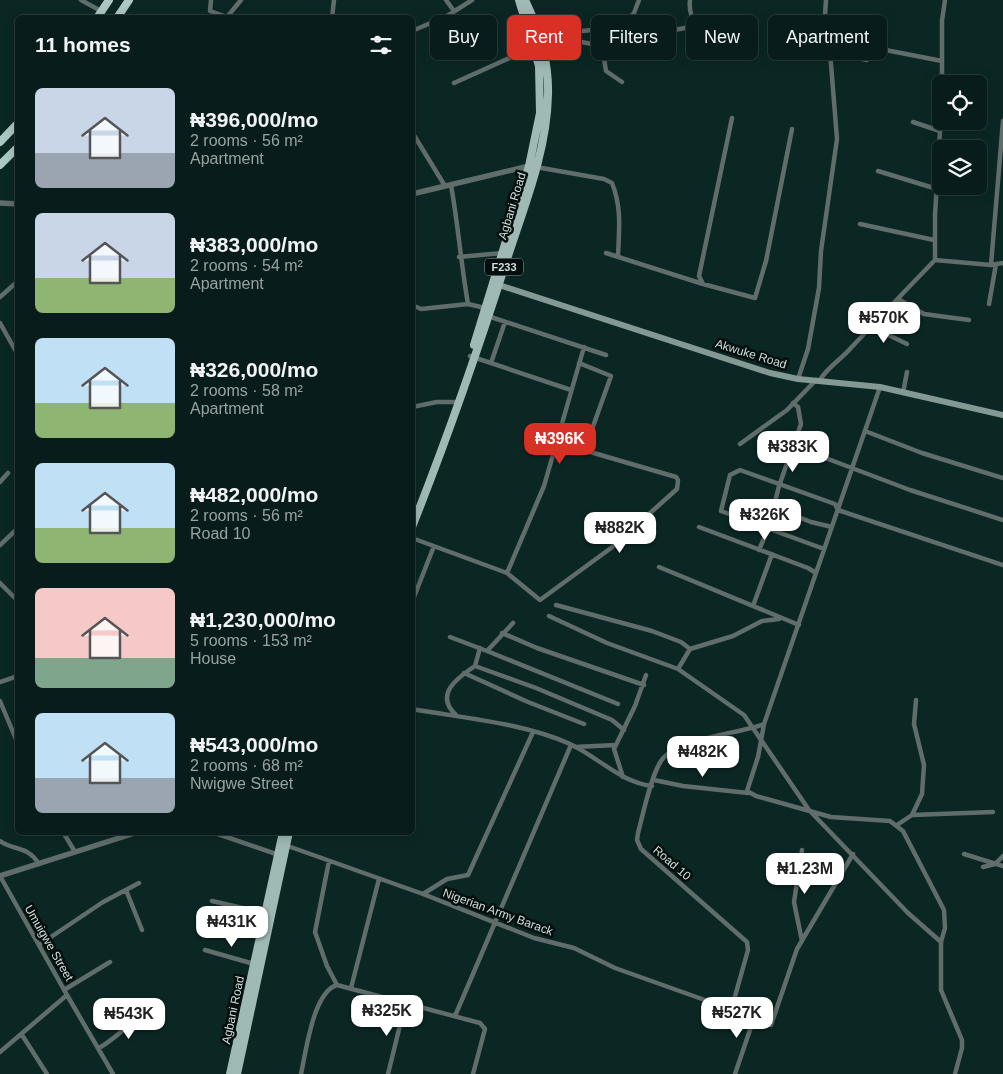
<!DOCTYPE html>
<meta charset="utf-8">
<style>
:root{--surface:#081d1b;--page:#162a28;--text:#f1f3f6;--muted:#98a2a3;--line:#293b3a;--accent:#d93025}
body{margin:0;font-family:Helvetica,sans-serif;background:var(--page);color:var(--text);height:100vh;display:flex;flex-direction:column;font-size:19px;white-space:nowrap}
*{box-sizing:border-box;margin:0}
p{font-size:16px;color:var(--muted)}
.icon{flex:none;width:28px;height:28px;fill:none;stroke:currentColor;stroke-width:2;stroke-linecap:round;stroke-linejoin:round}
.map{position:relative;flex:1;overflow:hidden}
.panel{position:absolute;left:15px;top:15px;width:400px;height:820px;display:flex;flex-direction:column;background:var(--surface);border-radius:8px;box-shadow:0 2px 12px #0003,0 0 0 1px var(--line)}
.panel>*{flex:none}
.banner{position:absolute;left:430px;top:15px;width:475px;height:45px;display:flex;gap:10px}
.fabs{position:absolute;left:932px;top:75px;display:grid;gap:10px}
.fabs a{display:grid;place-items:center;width:55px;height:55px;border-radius:8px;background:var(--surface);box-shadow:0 2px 12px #0003,0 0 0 1px var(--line);font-size:25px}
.price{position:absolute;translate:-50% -42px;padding:0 11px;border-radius:10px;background:#fff;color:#222;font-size:16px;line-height:32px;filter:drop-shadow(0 1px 2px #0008)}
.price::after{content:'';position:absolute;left:50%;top:30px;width:15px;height:11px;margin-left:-8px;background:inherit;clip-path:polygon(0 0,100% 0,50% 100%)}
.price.selected{background:var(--accent);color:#fff}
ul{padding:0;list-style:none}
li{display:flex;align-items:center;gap:15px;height:125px;padding:0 20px}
li span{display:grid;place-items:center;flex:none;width:140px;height:100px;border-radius:8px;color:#555}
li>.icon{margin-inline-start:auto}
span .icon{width:60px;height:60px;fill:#fffc;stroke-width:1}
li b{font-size:21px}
h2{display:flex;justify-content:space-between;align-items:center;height:60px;padding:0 20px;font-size:21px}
.tag{padding:0 18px;border-radius:8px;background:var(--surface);box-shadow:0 2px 12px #0003,0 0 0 1px var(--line);font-size:18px;line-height:45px}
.tag.selected{background:var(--accent);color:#fff}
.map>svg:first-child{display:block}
</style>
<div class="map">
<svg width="1003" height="1074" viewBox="0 0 1003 1074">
<rect width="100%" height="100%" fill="#0b2724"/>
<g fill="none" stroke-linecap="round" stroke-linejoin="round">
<path stroke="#616d6b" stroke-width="4.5" d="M81,0L101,11
M211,0L210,11L230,18
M446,0L454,11
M690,0C687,22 707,36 705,58
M227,17L241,0
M332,18L334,0
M617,30L634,13L639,0
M412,31L447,16L472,0
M556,37L602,46L668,45
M829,39L942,61
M602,46L606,71L622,82
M829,51L867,60
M454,83L523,52L548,45L558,35L563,33L592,30H674L696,26
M942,84V21L945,0
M913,122L940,131L935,215V260
M940,131L941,116
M412,132L445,186
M536,167L604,179L612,183C622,208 619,230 618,256
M878,171L937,189
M451,185C458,224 461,264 468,304
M860,224L934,240
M606,253L703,284L755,298L766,261L792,129
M459,257L502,253
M991,265L1003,121
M703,284L699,276L732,118
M0,297L18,281
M898,299L924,314L969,320
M989,304L996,264
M412,305L421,309L468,304L485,308
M488,316L606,355
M0,323L18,355
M870,326L907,344
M470,356L571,390
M491,363L505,322
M579,363L611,376L585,449
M798,379L808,349L819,288L821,251L837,139L829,39L824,29L826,0
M820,380C827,368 839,361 849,350C877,320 906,290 935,260L991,265L1003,263
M880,387L764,724L758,757L747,791L756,796L831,817L890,821L903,831L944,910L945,928L941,942V990L962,1040V1048L955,1074
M903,393L907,372
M412,407L437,402H455
M865,431L922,453L1003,478
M740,444L787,410L816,380
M799,448L910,490L1003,520
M0,482L8,473
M773,507L811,522L832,527
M699,527L808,568L816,573
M412,538L507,573L540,600L611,548L677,489L678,480L676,477L556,442
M0,545L18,528
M824,549L721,511L730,475L740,470L835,504L838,510L1003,565
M759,550L768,529L779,486L801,424L798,407L793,403
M659,567L799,625
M507,573L544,486L584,347
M0,583L18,601
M412,602L434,546
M556,605L652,631L681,642L690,649L733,636L762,621L779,619
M753,606L772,554
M549,616L607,643L678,669L690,649
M502,633L537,648L644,685
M450,637L487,651L513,623
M487,651L618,704
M475,666L536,688L612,720L624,730
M678,669L744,715L809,810L908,913L941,942
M464,673L528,702L584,724
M0,682L18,676
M0,701L18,744
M412,709C463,718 524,723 570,744C598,757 620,782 652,786
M457,716C433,695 457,678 475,666L480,648
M575,747L616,745
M623,777L614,749L635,706L646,675
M654,780L683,786L748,793
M912,815L922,794L924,765L914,724L916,700
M897,825L912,815L993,812
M63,832L75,852
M215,833L276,854
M0,841C14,851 27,845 39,864
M285,845L423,894L534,938L574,948L615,968L716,1004L732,1007L749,1015L752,1024L735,1074
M964,854L1003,866
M329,861L315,932L327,966L337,985
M983,867L995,864L1003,856
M126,890L142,930
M423,894L447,879L468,875L533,732
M212,901L264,913
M802,941L794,902L802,850
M39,945L103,902L139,883
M205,950L254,964
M351,988L379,879
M64,990L110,962
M67,995L113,1074
M732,1007L748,950L747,942L641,849L637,840L638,833C643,814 651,776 661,761C676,738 738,734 764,724
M455,1016L571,745
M752,1024L771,1025L797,949L853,854
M22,1035L47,1074
M99,1048C117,1038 129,1022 147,1013
M0,1052L67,995L0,876
M301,1074C306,1052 313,992 337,985L480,1023L485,1029L473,1074
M388,1074L405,1005"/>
<path stroke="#616d6b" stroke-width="5.5" d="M412,194L529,166
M0,203L18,204
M0,876L138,832"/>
<path stroke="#849894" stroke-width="6" d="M499,285L770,373L798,379L880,387L1003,415"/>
<path stroke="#9fb9b5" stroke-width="8" d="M474,345L529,166L540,113L539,66L519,0
M412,527C447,439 478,350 507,259C524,207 547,151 548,95C549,62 539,29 525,0
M230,1074L283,832
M237,1074L289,832"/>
<path stroke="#acc8c4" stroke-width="8" d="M97,18L109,0
M117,18L129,0
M0,142L18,123
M0,165L18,147"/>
</g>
<g text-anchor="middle" stroke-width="5" stroke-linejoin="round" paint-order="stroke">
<rect fill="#040e0c" stroke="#93a09e" stroke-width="1" x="485" y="258.5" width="38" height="17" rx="4"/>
<g font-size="11" font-weight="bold" fill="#d0dfdd">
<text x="504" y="271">F233</text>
</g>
<g font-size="12" fill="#d0dfdd" stroke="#040e0c">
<text transform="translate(512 206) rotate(-73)" y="4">Agbani Road</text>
<text transform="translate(751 354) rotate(17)" y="4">Akwuke Road</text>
<text transform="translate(672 863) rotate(41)" y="4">Road 10</text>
<text transform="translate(498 912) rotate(20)" y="4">Nigerian Army Barack</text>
<text transform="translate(49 943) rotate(60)" y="4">Umuigwe Street</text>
<text transform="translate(233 1010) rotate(-78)" y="4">Agbani Road</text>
</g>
</g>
</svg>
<div class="fabs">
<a><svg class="icon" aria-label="locate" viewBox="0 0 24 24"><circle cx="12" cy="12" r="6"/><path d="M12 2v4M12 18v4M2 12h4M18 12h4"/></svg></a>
<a><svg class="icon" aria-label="layers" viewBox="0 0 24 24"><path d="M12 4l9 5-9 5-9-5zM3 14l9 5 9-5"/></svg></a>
</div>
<b class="price" style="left:884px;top:344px">₦570K</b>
<b class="price selected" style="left:560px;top:465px">₦396K</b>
<b class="price" style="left:793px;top:473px">₦383K</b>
<b class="price" style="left:765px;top:541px">₦326K</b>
<b class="price" style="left:620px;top:554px">₦882K</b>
<b class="price" style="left:703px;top:778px">₦482K</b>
<b class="price" style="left:805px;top:895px">₦1.23M</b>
<b class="price" style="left:232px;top:948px">₦431K</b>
<b class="price" style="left:387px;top:1037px">₦325K</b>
<b class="price" style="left:737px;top:1039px">₦527K</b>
<b class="price" style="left:129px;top:1040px">₦543K</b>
<div class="banner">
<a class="tag">Buy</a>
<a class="tag selected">Rent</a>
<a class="tag">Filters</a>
<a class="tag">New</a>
<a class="tag">Apartment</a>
</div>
<section class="panel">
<h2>11 homes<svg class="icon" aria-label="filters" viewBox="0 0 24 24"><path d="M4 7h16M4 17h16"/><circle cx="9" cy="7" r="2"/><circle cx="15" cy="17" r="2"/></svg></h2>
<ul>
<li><span style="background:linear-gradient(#c9d6e8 65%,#9aa5b1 0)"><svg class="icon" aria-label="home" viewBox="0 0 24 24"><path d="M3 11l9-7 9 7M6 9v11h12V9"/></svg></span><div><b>₦396,000/mo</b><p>2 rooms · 56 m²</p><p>Apartment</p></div></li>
<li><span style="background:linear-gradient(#c9d6e8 65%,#8fb573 0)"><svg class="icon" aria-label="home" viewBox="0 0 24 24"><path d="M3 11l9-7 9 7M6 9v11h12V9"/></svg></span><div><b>₦383,000/mo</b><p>2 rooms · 54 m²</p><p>Apartment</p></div></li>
<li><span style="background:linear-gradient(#bfe0f5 65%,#8fb573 0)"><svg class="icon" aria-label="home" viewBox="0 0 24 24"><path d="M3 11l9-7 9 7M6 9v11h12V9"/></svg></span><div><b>₦326,000/mo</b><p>2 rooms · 58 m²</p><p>Apartment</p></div></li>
<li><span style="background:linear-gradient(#bfe0f5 65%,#8fb573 0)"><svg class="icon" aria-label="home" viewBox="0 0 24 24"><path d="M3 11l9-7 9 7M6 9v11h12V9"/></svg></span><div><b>₦482,000/mo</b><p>2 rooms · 56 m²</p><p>Road 10</p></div></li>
<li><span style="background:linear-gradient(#f6c9c9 70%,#7fa58c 0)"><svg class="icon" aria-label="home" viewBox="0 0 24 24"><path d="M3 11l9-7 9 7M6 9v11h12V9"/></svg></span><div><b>₦1,230,000/mo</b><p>5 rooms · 153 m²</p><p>House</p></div></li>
<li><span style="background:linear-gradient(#bfe0f5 65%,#9aa5b1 0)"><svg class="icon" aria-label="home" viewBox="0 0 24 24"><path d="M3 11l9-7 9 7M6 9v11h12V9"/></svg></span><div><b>₦543,000/mo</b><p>2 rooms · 68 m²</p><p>Nwigwe Street</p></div></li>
</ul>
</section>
</div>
